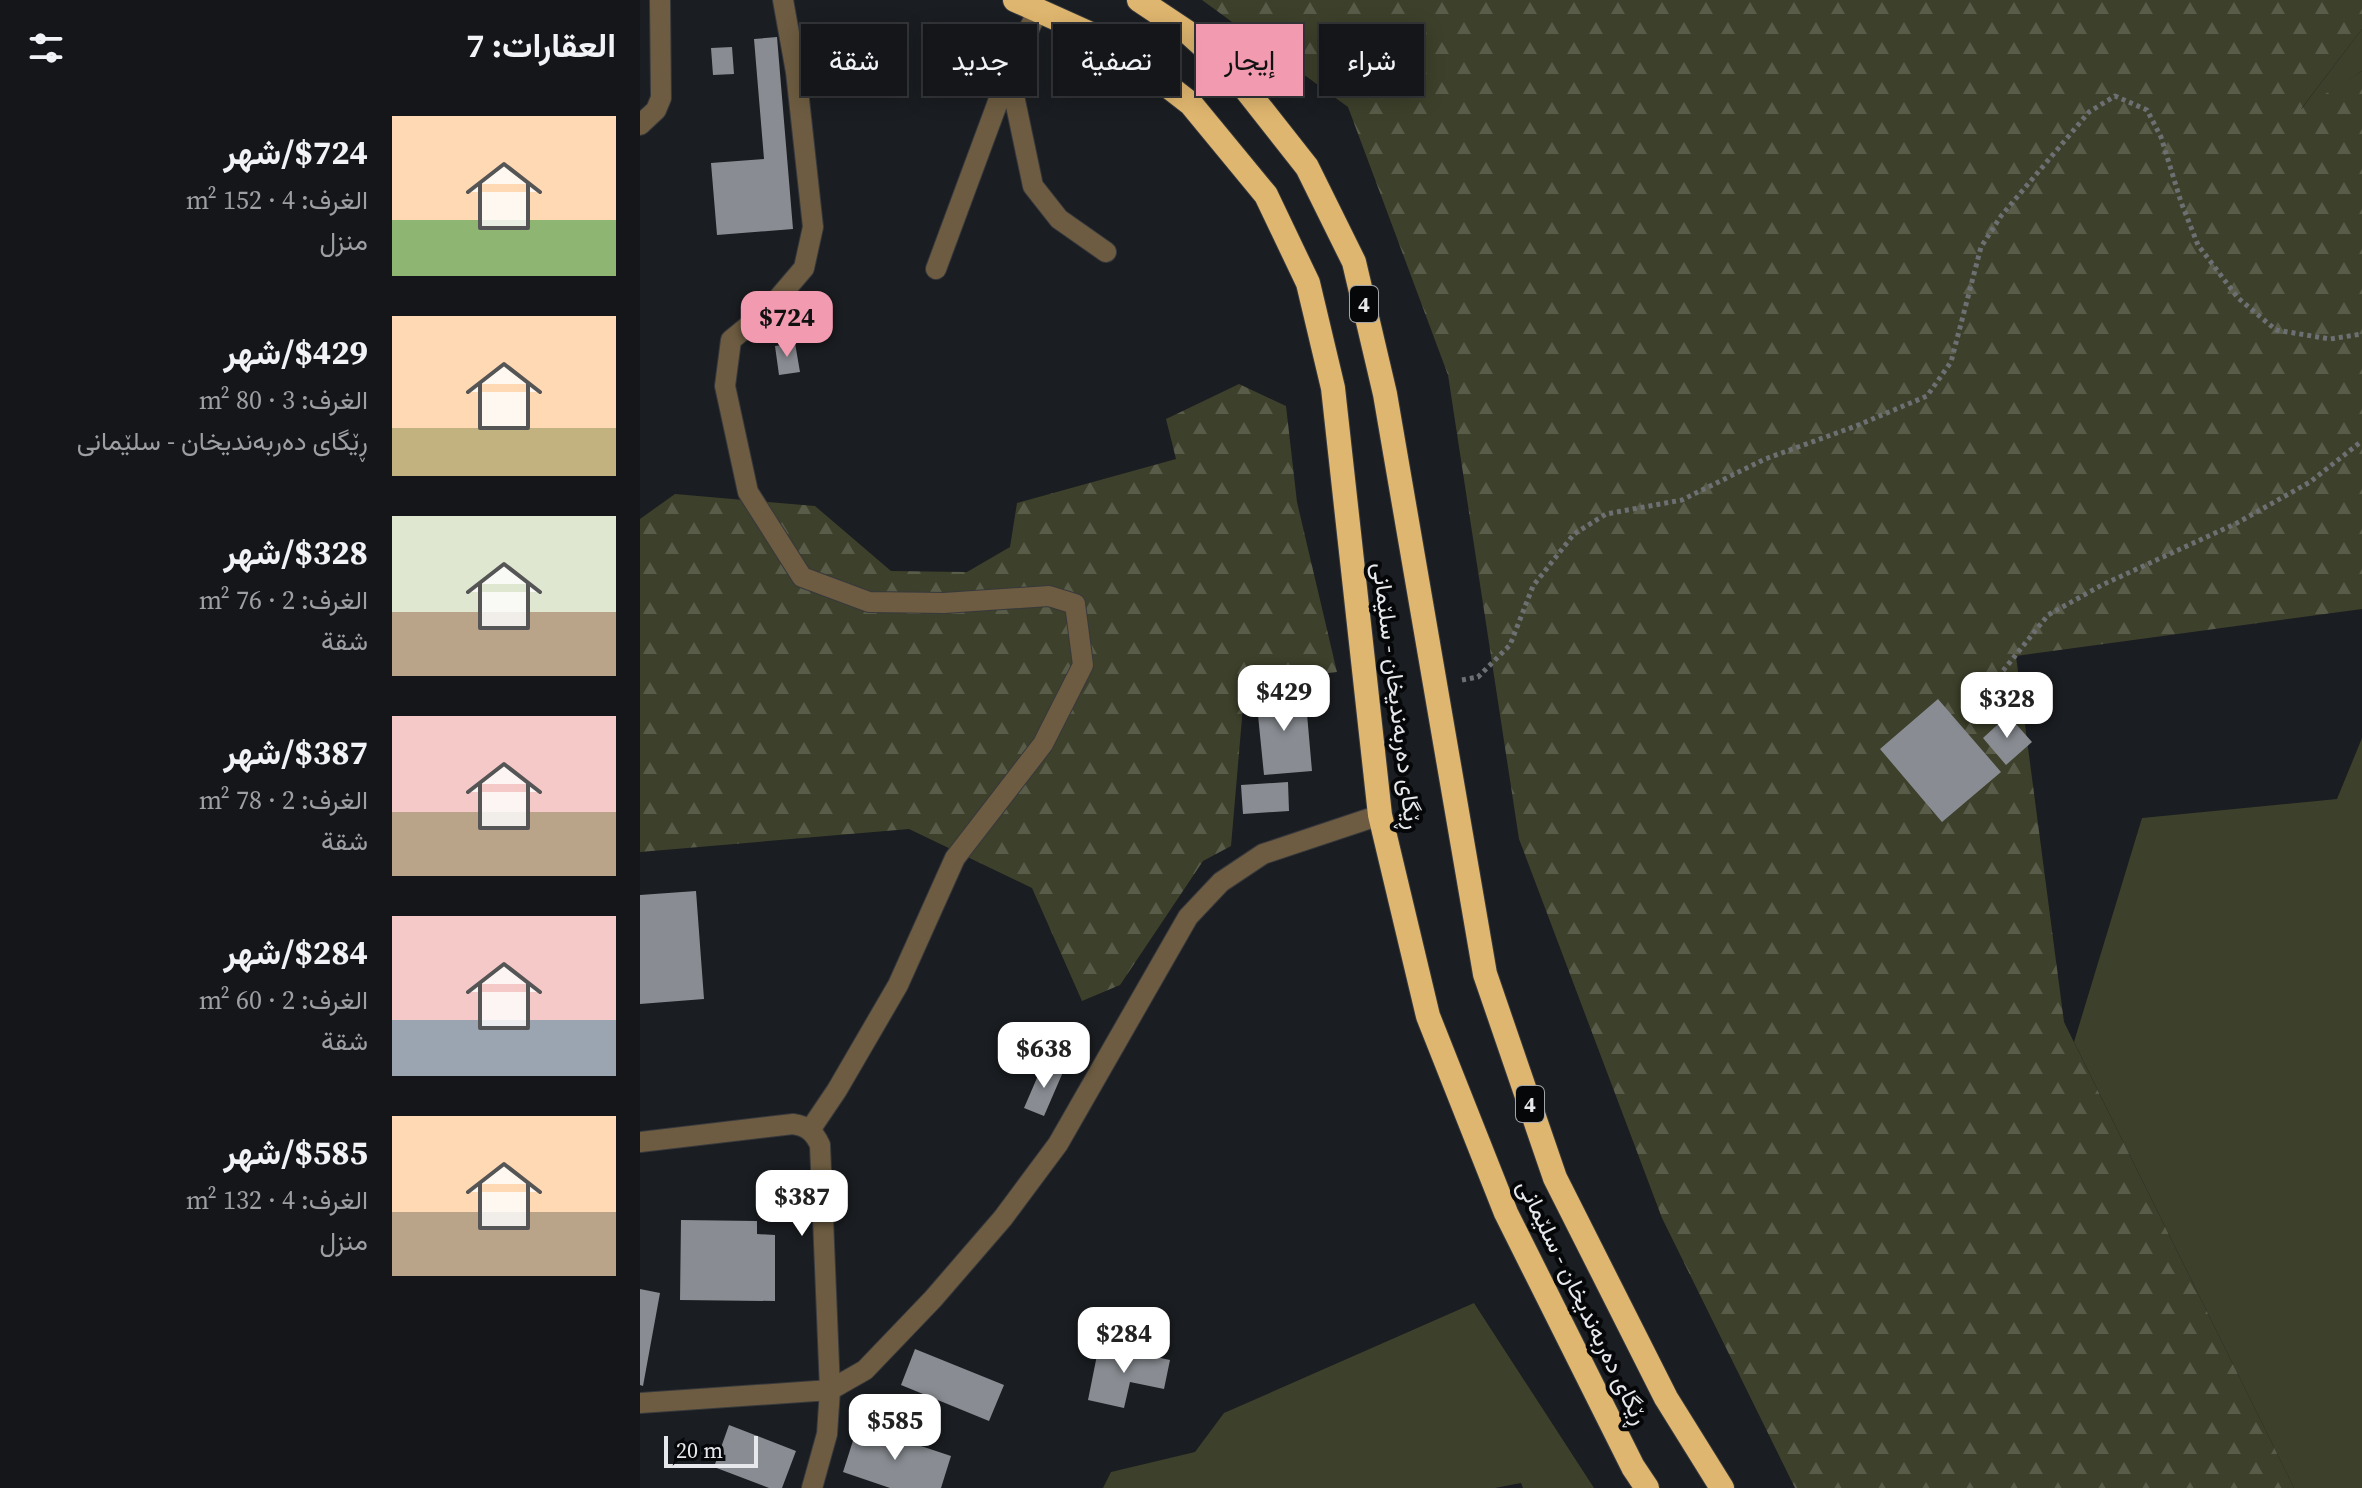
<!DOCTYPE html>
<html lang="ar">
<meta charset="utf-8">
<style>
:root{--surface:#141619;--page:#1d1f22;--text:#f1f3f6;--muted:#9d9fa2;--line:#333538;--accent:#f29ab0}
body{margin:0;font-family:"Source Serif 4",Vazirmatn,serif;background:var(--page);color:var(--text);direction:rtl;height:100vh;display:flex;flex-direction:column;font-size:30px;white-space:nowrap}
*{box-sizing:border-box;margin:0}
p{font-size:26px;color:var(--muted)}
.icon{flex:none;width:44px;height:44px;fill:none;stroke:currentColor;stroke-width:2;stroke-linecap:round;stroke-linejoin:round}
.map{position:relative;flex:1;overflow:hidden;direction:ltr}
.side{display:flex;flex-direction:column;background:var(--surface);width:640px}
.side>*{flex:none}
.banner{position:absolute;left:24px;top:24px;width:760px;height:72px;direction:rtl;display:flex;gap:16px}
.scale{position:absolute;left:24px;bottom:20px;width:94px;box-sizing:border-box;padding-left:8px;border:4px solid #e6e8eb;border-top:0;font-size:22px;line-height:28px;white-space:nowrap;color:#e6e8eb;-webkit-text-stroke:6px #060709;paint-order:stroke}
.price{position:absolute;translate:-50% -68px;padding:0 18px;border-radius:16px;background:#fff;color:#222;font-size:26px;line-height:52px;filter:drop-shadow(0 2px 4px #0008)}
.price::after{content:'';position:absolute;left:50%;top:48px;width:24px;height:18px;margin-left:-12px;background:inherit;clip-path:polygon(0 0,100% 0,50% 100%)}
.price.active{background:var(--accent);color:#111}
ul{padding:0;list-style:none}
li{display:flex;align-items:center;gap:24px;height:200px;padding:0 24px}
li span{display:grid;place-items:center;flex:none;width:224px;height:160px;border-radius:0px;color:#555}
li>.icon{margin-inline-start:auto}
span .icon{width:96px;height:96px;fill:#fffc;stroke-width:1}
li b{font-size:34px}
h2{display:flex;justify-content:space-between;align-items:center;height:96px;padding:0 24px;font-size:34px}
.chip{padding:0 28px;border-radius:0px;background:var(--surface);box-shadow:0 4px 20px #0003,0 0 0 2px var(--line);font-size:28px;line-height:72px}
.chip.active{background:var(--accent);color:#111}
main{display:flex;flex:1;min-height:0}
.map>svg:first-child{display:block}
</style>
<main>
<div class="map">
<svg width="1722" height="1488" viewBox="0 0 1722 1488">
<defs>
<pattern id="forest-firs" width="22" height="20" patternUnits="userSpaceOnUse" patternTransform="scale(2)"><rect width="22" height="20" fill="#3d402a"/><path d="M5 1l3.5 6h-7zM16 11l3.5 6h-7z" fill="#595c49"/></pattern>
</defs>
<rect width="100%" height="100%" fill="#1a1d21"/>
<path fill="#3d402a" d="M1722,29V71L1659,112Z
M1722,738V1488H1654L1434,1042L1502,818L1697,799Z
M834,1303L954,1488H883L881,1483L855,1488H463L471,1472L555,1452L584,1413Z"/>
<path fill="url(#forest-firs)" d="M562,0H1722V29L1661,109L1722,71V609L1376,656L1424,1022L1654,1488H1155L1022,1218L879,839L808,375L708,107Z
M599,384L646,406L657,502L697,672L605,683L591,846L563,861L480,985L442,1001L392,888L269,829L0,852V519L35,494L175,506L251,571L327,572L370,547L377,503L536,459L526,419Z"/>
<path fill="#898d93" d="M137,37L153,229L77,235L71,163L124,159L114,39Z
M92,47L94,74L73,75L71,48Z
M155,343L160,372L139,375L135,346Z
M665,691L672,771L624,775L616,695Z
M1298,699L1361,772L1302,822L1240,749Z
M1368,715L1392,742L1366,765L1343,738Z
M648,782L649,811L603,814L601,785Z
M56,891L64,999L0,1004V895Z
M403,1064L423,1072L404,1116L384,1108Z
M41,1220L117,1221V1234L135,1235V1301L40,1300Z
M0,1289L20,1293L3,1386L0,1385Z
M459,1345L530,1360L524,1389L490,1382L484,1408L448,1400Z
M275,1349L364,1385L349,1421L261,1385Z
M89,1425L156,1451L142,1488H129L74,1467Z
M218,1425L311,1456L301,1488H250L203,1472Z"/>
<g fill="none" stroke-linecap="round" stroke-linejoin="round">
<g stroke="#37393d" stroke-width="22">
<path id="minor" d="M143,0L156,72L173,227L164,268L129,309L91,340L85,386L108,492L162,577L229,602L304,603L409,596L435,604L443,665L403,744L315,858L258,985L197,1090L170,1130
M398,10L369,72L393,186L419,219L466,252
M0,125L16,110L21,98L20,0
M296,269L369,72
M0,1142L153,1124C167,1126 174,1132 180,1145L190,1390L187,1434L172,1488
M0,1403L190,1390L225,1370L293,1299L363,1218L418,1144L548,917L581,882L623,854L740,815"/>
</g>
<g stroke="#37393d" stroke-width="26">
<path id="highway" d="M375,0L475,45L551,104L626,195L668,283L693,388L740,815L788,1016L866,1213L993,1467L1007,1488
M499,0L550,34L593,73L667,167L714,262L745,394L845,974L915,1178L1026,1398L1082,1488"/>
</g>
<path stroke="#6d7073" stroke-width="5" stroke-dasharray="4 4" stroke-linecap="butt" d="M822,680L838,677L870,645L893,586L934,534L966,514L1042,500L1125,459L1216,426L1287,396L1311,362L1341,247L1361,216L1449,112L1475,96L1507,110L1521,137L1541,202L1558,245L1598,298L1636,330L1690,339L1722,334
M1333,708L1408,615L1462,585L1597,523L1670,482L1722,441"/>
<use href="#minor" stroke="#6d5c41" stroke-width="20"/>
<use href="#highway" stroke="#dfb66f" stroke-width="24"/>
</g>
<g text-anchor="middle" stroke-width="8" stroke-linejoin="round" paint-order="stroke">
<g fill="#060709" stroke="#a3a4a7" stroke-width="2">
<rect x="710" y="286" width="28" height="36" rx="6"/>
<rect x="876" y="1086" width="28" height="36" rx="6"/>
</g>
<g font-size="22" font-weight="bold" fill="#e6e8eb">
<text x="724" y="312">4</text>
<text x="890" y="1112">4</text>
</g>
<g font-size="24" fill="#e6e8eb" stroke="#060709">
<text transform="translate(757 696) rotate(83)" y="8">ڕێگای دەربەندیخان - سلێمانی</text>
<text transform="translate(943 1302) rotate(64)" y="8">ڕێگای دەربەندیخان - سلێمانی</text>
</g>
</g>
</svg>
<div class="scale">20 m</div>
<b class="price active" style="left:147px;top:359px">$724</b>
<b class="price" style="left:644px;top:733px">$429</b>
<b class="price" style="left:1367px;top:740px">$328</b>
<b class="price" style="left:404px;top:1090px">$638</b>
<b class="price" style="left:162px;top:1238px">$387</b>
<b class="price" style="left:484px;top:1375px">$284</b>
<b class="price" style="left:255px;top:1462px">$585</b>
<div class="banner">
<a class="chip">شراء</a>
<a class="chip active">إيجار</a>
<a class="chip">تصفية</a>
<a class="chip">جديد</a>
<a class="chip">شقة</a>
</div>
</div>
<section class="side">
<h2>العقارات: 7<svg class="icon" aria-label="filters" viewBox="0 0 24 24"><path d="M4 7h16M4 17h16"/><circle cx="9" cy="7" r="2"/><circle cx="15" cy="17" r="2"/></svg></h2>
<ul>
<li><span style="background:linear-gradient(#ffd9b3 65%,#8fb573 0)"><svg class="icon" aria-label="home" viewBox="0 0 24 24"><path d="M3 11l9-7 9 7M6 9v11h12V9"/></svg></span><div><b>$724/شهر</b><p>الغرف: 4 · 152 m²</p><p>منزل</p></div></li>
<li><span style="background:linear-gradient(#ffd9b3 70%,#c2b280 0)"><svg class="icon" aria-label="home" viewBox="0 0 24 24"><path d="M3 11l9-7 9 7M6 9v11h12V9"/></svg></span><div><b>$429/شهر</b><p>الغرف: 3 · 80 m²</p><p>ڕێگای دەربەندیخان - سلێمانی</p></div></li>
<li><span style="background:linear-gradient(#dfe7d0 60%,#b9a48a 0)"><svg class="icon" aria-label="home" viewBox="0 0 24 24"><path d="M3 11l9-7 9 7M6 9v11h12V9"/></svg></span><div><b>$328/شهر</b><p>الغرف: 2 · 76 m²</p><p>شقة</p></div></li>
<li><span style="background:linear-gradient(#f6c9c9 60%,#b9a48a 0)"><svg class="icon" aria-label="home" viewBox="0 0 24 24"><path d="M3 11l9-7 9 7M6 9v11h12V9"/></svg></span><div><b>$387/شهر</b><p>الغرف: 2 · 78 m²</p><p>شقة</p></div></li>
<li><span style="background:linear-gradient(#f6c9c9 65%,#9aa5b1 0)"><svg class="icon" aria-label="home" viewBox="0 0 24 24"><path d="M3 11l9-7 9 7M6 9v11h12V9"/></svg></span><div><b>$284/شهر</b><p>الغرف: 2 · 60 m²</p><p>شقة</p></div></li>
<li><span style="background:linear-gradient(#ffd9b3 60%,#b9a48a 0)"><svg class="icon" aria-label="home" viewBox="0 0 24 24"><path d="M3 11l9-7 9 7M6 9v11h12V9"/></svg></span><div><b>$585/شهر</b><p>الغرف: 4 · 132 m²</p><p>منزل</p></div></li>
</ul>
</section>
</main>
